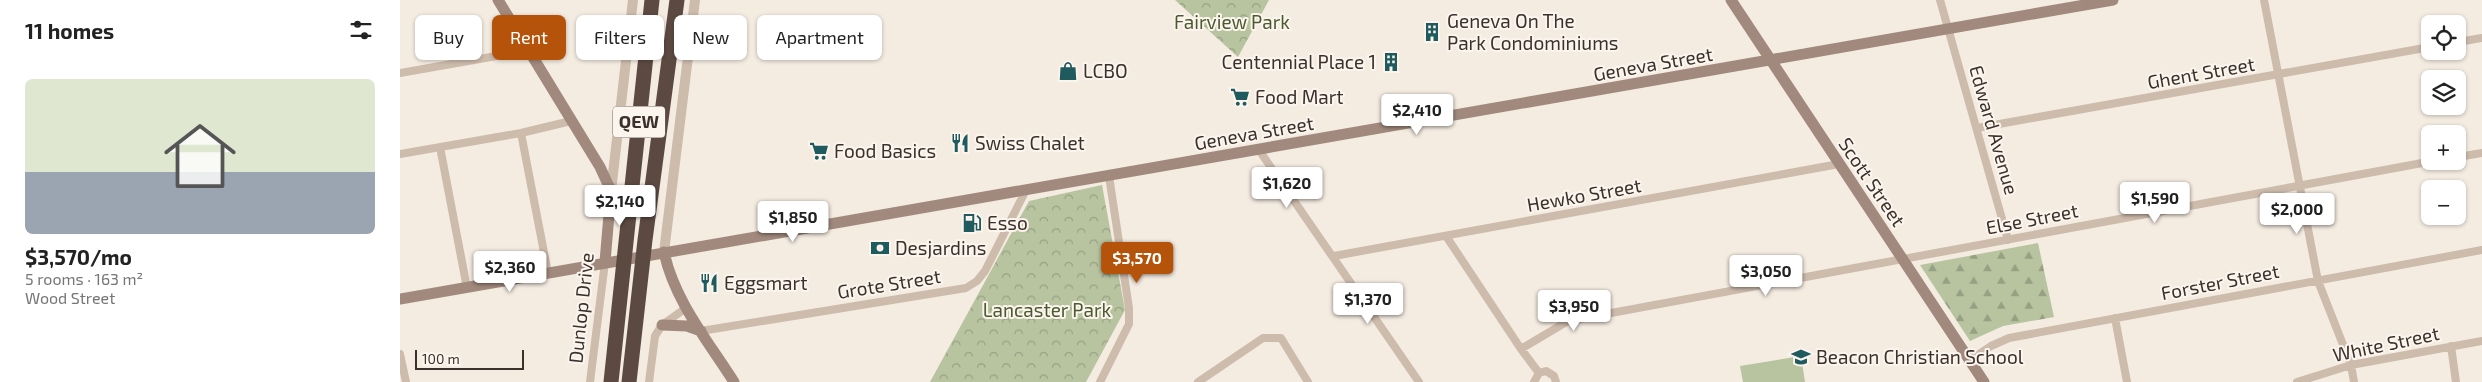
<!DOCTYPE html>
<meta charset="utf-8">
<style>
:root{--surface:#fff;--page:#f2f2f2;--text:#222;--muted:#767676;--accent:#b45309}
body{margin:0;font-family:"Exo 2",sans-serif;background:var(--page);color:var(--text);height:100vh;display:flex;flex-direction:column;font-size:19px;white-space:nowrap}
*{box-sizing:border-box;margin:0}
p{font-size:16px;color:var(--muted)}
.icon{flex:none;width:28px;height:28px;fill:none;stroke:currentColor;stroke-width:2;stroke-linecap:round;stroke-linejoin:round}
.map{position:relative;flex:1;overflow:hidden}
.sheet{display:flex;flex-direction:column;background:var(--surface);width:400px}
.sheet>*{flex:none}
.guide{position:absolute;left:15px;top:15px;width:475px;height:45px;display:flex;gap:10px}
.buttons{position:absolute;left:2021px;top:15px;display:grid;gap:10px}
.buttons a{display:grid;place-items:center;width:45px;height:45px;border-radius:8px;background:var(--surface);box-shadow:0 1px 4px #0004;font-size:25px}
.scale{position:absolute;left:15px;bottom:12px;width:109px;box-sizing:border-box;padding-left:5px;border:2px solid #3b302b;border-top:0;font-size:14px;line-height:18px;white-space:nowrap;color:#3b302b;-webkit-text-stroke:4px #fbf5ee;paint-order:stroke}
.price{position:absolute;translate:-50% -42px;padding:0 11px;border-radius:5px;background:#fff;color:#222;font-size:16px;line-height:32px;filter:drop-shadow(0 1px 2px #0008)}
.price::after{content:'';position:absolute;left:50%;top:30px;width:15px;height:11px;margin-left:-8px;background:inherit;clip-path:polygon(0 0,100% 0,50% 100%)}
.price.current{background:var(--accent);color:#fff}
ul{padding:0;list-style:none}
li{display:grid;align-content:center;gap:10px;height:265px;padding:0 25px}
li span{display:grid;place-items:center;height:155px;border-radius:8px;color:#555}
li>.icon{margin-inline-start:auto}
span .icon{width:90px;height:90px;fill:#fffc;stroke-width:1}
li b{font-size:21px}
h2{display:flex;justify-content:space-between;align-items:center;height:60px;padding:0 25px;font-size:21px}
.chip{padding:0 18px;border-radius:8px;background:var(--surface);box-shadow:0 1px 4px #0004;font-size:18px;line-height:45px}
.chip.current{background:var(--accent);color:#fff}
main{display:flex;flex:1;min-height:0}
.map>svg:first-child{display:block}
</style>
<main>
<section class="sheet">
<h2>11 homes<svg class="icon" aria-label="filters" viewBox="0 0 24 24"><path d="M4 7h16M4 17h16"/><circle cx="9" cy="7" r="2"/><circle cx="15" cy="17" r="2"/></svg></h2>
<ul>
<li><span style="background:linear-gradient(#dfe7d0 60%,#9aa5b1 0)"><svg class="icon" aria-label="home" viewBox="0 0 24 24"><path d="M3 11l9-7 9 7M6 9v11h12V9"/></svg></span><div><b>$3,570/mo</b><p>5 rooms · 163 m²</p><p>Wood Street</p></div></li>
</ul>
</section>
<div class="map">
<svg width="2082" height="382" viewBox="0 0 2082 382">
<defs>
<pattern id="forest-firs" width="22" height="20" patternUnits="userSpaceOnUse" patternTransform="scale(1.25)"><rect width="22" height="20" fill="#b8c4a0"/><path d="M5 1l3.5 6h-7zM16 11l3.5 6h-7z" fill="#97a083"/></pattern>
<pattern id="park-crowns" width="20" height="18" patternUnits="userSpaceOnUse" patternTransform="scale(1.25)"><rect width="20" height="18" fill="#b8c4a0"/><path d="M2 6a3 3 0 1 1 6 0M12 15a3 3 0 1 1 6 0" fill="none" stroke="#97a083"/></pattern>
</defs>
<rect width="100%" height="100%" fill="#f4ebe1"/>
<path fill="#b8c4a0" d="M1401,356L1405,382H1343L1340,366Z"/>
<path fill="url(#forest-firs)" d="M1638,243L1654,317L1603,326L1570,341L1520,265Z"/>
<path fill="url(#park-crowns)" d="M775,0H869L838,57Z
M702,185L725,310L686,382H530L629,201Z"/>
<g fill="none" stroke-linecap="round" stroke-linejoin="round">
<path stroke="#cdbbac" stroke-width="8" d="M1540,0L1608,240
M1864,0L1918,281L1951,365L1954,382
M2058,42L2082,38
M0,73L119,52L128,47
M1577,128L2030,47
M121,133L148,273
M40,147L67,288
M859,150L1019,382
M0,154L121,133L171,121
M2058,157L2082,153
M1046,236L1121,349L1139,373
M934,256L1439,164
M1715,318L1727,382
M301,331L566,288L577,281L585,271L626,190
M2051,346L2056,382
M1121,349L1168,321L2033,161
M0,354L6,382
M1570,360L1591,346L1609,338L2082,250
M190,382L205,262
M249,382L255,336L262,325L286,308
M700,382L729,324V308L709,176
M798,382L863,338H881L908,382
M1134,382L1139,373L1146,371L1154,376L1156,382
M1897,382L1951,365L2082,341"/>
<path stroke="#cdbbac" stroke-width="10" d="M211,191L233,0
M264,252L295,0"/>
<path stroke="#a18a7d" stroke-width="11" d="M98,0L200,167L211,191L205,262
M1331,0L1584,382
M264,252C274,300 308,341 334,382
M0,299L1713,0
M262,325L287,326L301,331"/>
<path stroke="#5c4a42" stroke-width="15" d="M211,382L252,0
M229,382L245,240L277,0"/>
</g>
<defs>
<g id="building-bare" transform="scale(1.5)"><path d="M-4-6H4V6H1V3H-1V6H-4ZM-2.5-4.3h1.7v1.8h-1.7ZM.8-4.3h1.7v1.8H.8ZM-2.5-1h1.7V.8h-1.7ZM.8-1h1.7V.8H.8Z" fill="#1f5a5e" stroke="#fbf5ee" stroke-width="2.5" paint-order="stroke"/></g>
<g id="shop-bare" transform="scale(1.5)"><path d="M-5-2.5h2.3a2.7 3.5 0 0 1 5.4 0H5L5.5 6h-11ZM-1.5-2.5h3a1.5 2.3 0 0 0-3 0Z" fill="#1f5a5e" stroke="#fbf5ee" stroke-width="2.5" paint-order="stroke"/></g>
<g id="supermarket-bare" transform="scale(1.5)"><path d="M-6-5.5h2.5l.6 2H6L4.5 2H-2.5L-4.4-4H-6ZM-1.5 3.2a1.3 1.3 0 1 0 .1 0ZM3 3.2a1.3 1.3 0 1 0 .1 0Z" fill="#1f5a5e" stroke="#fbf5ee" stroke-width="2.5" paint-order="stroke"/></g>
<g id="restaurant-bare" transform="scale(1.5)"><path d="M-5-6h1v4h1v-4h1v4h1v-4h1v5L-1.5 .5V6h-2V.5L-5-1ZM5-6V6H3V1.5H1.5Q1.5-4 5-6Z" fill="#1f5a5e" stroke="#fbf5ee" stroke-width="2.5" paint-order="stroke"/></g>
<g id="fuel-bare" transform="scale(1.5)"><path d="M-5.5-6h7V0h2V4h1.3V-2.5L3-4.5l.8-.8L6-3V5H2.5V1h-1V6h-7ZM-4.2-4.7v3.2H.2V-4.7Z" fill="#1f5a5e" stroke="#fbf5ee" stroke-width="2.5" paint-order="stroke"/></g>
<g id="bank-bare" transform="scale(1.5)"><path d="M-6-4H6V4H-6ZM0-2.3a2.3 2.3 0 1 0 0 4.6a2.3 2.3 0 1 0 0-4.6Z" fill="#1f5a5e" stroke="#fbf5ee" stroke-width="2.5" paint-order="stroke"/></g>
<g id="school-bare" transform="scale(1.5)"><path d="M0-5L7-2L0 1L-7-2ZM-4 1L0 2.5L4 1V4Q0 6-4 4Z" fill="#1f5a5e" stroke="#fbf5ee" stroke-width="2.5" paint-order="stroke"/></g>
</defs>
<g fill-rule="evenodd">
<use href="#building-bare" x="1032" y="32"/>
<use href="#building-bare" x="991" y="62"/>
<use href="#shop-bare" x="668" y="71"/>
<use href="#supermarket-bare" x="840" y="97"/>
<use href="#restaurant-bare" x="560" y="143"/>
<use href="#supermarket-bare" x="419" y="151"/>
<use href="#fuel-bare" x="572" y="223"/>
<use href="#bank-bare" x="480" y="248"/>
<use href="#restaurant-bare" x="309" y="283"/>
<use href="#school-bare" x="1401" y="357"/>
</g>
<g text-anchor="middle" stroke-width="4" stroke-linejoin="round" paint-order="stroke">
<rect fill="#fbf5ee" stroke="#756b66" stroke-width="1" x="213" y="106.5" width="52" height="31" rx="4"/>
<g font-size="18" font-weight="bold" fill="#3b302b">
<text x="239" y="128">QEW</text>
</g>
<g font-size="19" fill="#3b302b" stroke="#fbf5ee" text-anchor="start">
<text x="1047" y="28">Geneva On The<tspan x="1047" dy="22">Park Condominiums</tspan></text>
<text x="976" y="69" text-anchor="end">Centennial Place 1</text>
<text x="683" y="78">LCBO</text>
<text x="855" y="104">Food Mart</text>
<text x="575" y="150">Swiss Chalet</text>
<text x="434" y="158">Food Basics</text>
<text x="587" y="230">Esso</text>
<text x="495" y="255">Desjardins</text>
<text x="324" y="290">Eggsmart</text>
<text x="1416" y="364">Beacon Christian School</text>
</g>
<g font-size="19" fill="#4a5a2e" stroke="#fbf5ee">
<text x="832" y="29">Fairview Park</text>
<text x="647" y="317">Lancaster Park</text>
</g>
<g font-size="19" fill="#3b302b" stroke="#fbf5ee">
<text transform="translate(1253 64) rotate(-10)" y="7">Geneva Street</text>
<text transform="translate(1801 73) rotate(-10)" y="7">Ghent Street</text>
<text transform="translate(1594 130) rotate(74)" y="7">Edward Avenue</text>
<text transform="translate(854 133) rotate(-10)" y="7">Geneva Street</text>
<text transform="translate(1472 182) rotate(56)" y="7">Scott Street</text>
<text transform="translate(1184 195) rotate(-10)" y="7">Hewko Street</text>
<text transform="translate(1632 219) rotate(-11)" y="7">Else Street</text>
<text transform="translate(1820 282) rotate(-11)" y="7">Forster Street</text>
<text transform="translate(489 284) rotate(-9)" y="7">Grote Street</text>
<text transform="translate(181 308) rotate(-84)" y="7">Dunlop Drive</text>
<text transform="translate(1986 344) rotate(-12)" y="7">White Street</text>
</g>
</g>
</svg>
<div class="buttons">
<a><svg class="icon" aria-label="locate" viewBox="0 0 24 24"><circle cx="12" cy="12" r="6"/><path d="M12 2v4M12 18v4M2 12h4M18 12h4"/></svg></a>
<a><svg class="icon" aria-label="layers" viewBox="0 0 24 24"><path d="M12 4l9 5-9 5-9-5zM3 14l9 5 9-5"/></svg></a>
<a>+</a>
<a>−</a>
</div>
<div class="scale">100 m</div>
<b class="price" style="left:1017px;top:136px">$2,410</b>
<b class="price" style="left:887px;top:209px">$1,620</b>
<b class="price" style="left:1755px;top:224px">$1,590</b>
<b class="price" style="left:220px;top:227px">$2,140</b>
<b class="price" style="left:1897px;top:235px">$2,000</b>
<b class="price" style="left:393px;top:243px">$1,850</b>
<b class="price current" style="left:737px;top:284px">$3,570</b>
<b class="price" style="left:110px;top:293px">$2,360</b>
<b class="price" style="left:1366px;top:297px">$3,050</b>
<b class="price" style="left:968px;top:325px">$1,370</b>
<b class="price" style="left:1174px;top:332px">$3,950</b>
<div class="guide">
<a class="chip">Buy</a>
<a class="chip current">Rent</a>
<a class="chip">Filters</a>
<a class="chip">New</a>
<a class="chip">Apartment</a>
</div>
</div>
</main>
